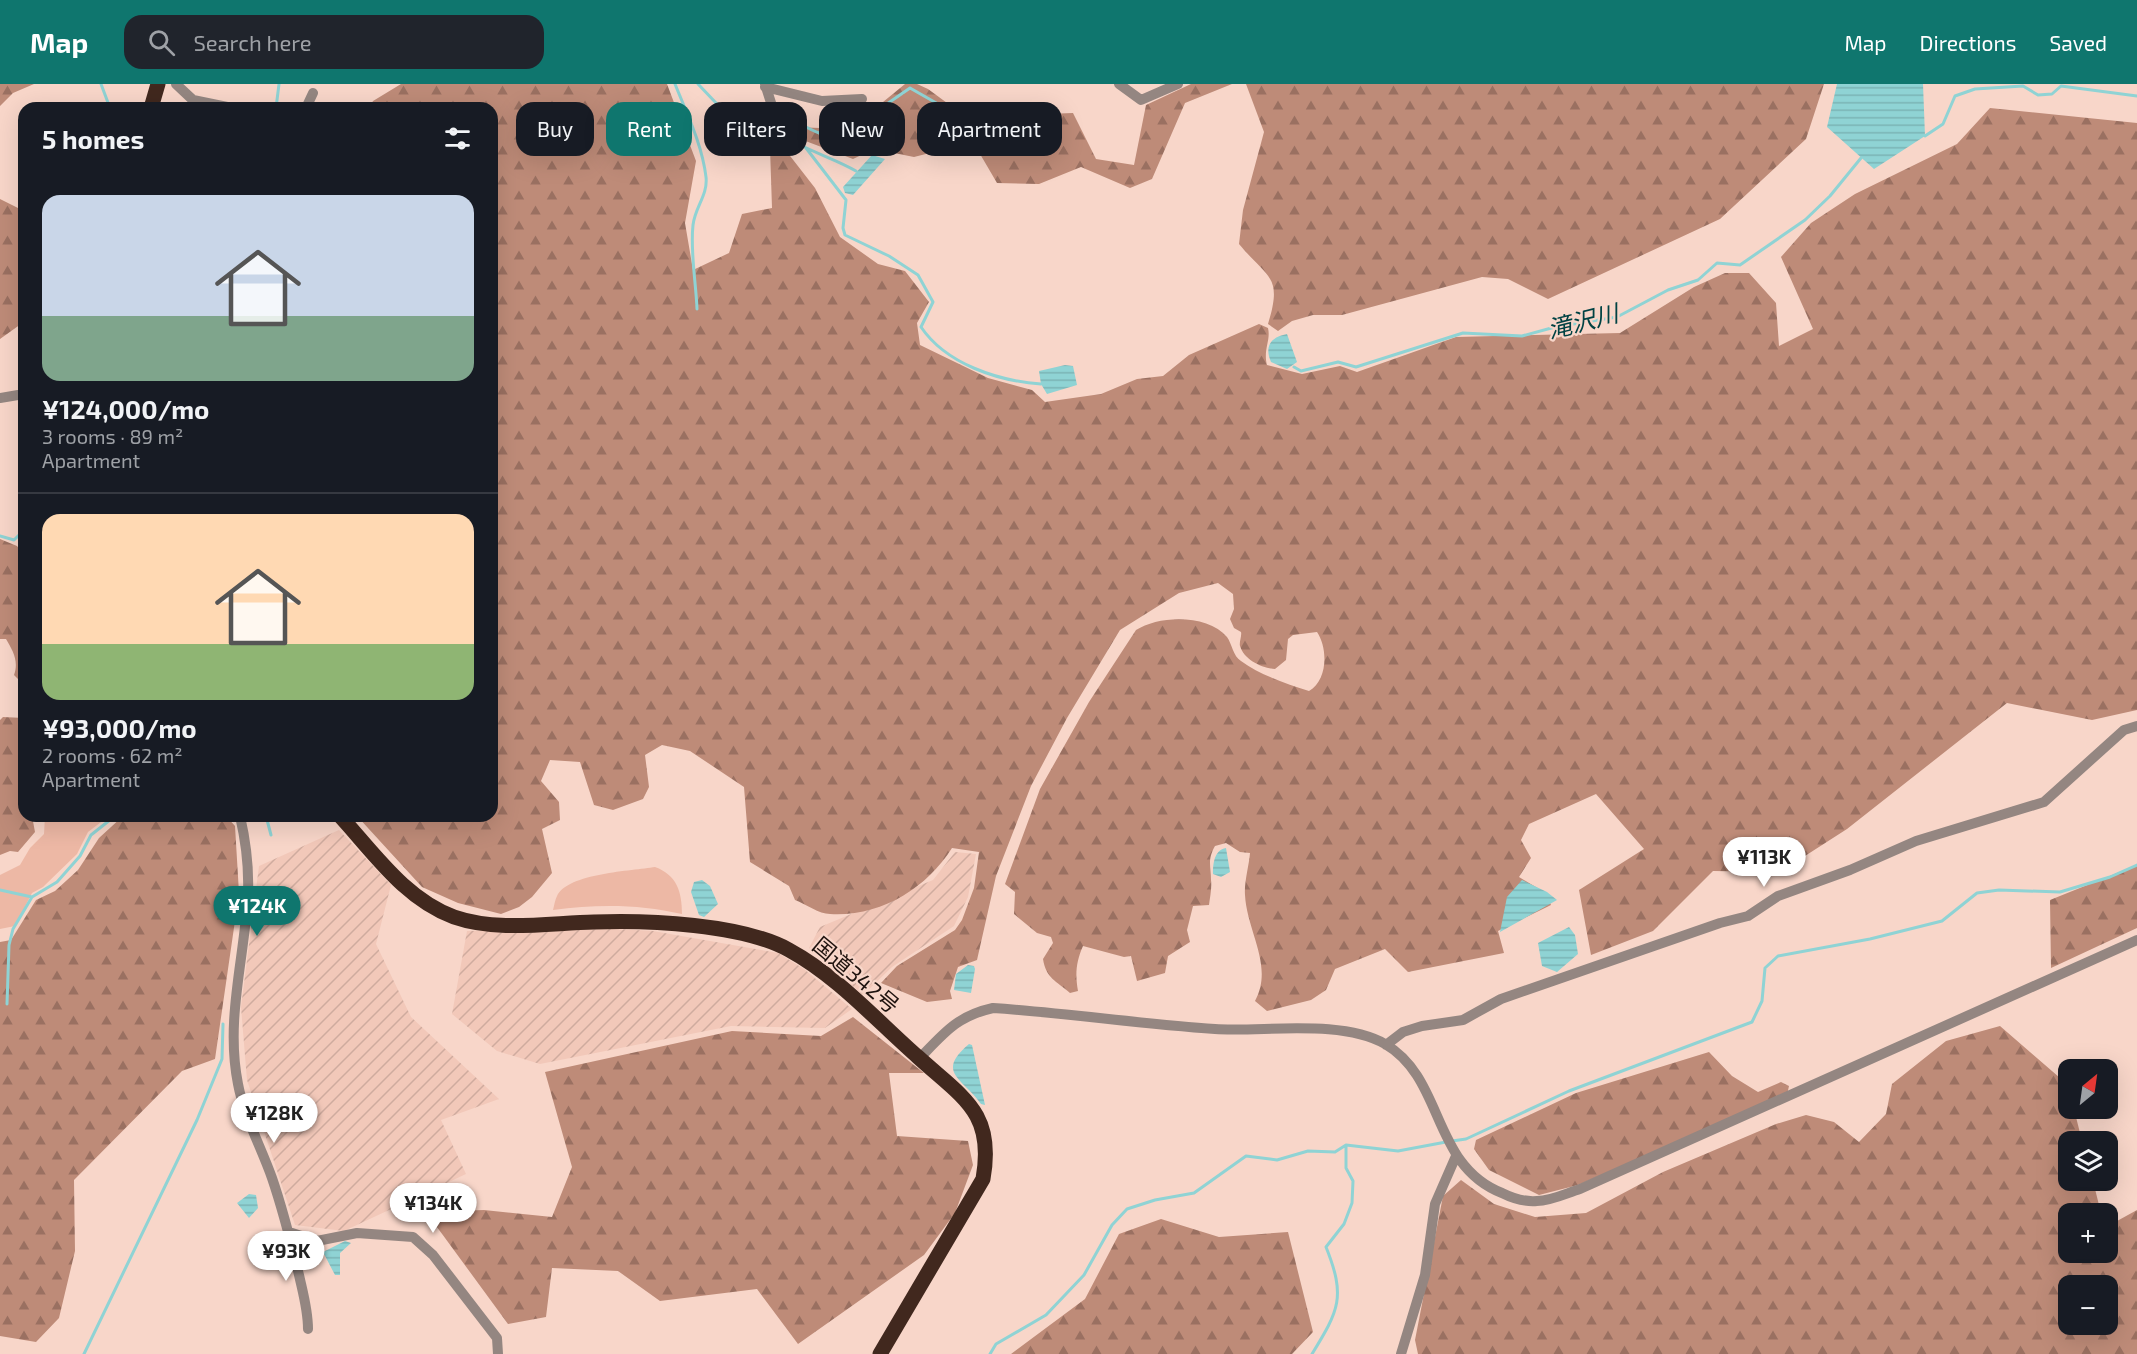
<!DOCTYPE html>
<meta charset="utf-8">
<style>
:root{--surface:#171b24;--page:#20242c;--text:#f1f3f6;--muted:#9ea1a6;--line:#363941;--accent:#0f766e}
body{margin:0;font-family:"Exo 2","Noto Sans JP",sans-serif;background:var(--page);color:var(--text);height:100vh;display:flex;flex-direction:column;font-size:22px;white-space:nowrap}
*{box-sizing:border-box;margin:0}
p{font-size:20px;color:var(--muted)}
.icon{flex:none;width:33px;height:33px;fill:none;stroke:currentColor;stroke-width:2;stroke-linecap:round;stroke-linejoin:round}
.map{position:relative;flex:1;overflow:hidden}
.sheet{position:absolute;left:18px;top:18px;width:480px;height:720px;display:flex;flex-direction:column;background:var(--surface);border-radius:18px;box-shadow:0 6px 24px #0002}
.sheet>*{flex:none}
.hud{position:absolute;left:516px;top:18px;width:570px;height:54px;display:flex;gap:12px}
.needle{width:39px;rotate:29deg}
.fabs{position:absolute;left:2058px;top:975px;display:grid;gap:12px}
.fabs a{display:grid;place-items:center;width:60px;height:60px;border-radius:12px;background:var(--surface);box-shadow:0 6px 24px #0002;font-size:30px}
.price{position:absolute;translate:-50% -51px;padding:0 14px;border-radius:21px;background:#fff;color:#222;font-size:20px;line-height:39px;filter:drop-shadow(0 2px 3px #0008)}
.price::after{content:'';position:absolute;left:50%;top:36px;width:18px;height:14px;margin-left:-9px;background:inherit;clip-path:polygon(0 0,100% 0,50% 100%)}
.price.on{background:var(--accent);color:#fff}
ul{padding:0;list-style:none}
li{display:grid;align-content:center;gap:12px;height:318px;padding:0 24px}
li+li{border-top:2px solid var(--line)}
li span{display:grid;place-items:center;height:186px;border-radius:18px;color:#555}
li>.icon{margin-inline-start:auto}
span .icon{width:108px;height:108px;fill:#fffc;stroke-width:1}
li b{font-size:26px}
h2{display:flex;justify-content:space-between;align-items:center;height:72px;padding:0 24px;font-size:26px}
.tag{padding:0 21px;border-radius:18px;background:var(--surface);box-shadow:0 6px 24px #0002;font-size:21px;line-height:54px}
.tag.on{background:var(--accent);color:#fff}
header{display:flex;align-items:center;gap:36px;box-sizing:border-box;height:84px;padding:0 30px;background:var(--accent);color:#fff}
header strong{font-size:28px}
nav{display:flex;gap:33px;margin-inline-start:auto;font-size:21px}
.search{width:420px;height:54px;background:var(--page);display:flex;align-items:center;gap:15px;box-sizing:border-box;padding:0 21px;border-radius:18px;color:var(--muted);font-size:22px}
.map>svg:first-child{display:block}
</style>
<header>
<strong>Map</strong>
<div class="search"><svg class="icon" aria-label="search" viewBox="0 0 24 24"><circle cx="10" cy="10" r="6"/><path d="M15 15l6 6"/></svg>Search here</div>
<nav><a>Map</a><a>Directions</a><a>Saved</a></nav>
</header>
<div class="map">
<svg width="2137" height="1270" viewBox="0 0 2137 1270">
<defs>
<pattern id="industrial-furrows" width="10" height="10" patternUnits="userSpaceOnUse" patternTransform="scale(1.5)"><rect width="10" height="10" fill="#f2c8b9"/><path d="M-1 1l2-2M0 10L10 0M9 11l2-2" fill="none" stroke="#cfab9e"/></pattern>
<pattern id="forest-firs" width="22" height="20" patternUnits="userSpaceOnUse" patternTransform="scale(1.5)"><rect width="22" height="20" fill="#be8b78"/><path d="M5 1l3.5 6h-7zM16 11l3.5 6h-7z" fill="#9a7061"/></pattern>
<pattern id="water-rules" width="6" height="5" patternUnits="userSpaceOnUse" patternTransform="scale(1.5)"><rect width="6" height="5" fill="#8fd3d4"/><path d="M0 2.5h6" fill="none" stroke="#7bb4b5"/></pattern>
</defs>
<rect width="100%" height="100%" fill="#f8d6c9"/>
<path fill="url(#industrial-furrows)" d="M339,746L391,801L376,860L411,933L499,1015L441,1036L466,1090L344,1147L295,1141L247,996L241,923L259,782Z
M955,768L976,770L968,813L954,842L892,883L863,911L809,864L820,843L933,796Z
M617,845L653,847L778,869L804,885L852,925L825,944L731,942L540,980L497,967L452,930L467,847Z"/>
<path fill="#edb8a5" d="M45,732H109L88,748L77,770L43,803L32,809L15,842L0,845V791L20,781L30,764L44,750Z
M655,783C677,791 682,808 682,830C639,820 597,820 553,826C554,822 555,816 557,812C568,789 632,787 655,783Z"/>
<path fill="url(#forest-firs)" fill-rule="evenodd" d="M0,0H34L13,9L0,22Z
M401,0H667L696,77L685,139L693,186L729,169L742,130L772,124L770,64L773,59H780L815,104L840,153L878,180L905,187L929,218L917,239L920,261L988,294L1032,306L1045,318L1101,310L1137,295L1163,292L1189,271L1259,240L1268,244C1271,256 1263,266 1267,281L1302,290L1340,282L1357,288L1456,253L1620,249L1694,203L1725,189H1749L1776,219L1779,262L1813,245L1781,173L1811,139L1855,110L1957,60L1990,24L2137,39V626L2092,636L2007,619L1847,745L1780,788L1713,787L1653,847L1591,871L1579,806L1644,765L1596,710L1529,740L1521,756L1531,774L1519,793L1546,809L1551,821L1498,847L1504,869L1408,888L1385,865L1335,885L1326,906L1311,916L1267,927L1255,917C1274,882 1247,848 1245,811C1244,798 1249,782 1250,769L1240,768L1226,759L1215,762C1207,776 1211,782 1211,796C1212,804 1210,813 1209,821L1193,822L1187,846L1190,858L1168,872L1165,889L1137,897L1131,872L1124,873L1083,862C1076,878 1075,890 1078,907L1070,909C1056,897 1046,894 1043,875L1053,859L1051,853L1037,849L1014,830L1015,808L1005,800L1040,705L1089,618L1136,546C1159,531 1208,530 1227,553C1232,560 1233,572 1241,577C1260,591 1287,600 1309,607C1328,596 1328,564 1317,548L1293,551L1288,555L1286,576L1275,585C1262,584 1244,576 1240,562C1239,558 1242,552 1241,548L1234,544L1230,535L1234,525L1233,510L1218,499L1179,509L1120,546L1067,634L1031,702L996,792L977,876L958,883L950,907L952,915L927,918L881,899L897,882L955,846L962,836L974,804L979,768L952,764C926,805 880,833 830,830C819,830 806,820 795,816L789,802L750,778L744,703L690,667L662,661L645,671L649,703L643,715L613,726L594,721L580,678L550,676L541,697L559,718L560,736L542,745L552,789L532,813L519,823L501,830L458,819L422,803L357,732H492V441L495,440L492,436V24H369L373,17Z
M905,0H917L928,5L958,27L1018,31L1073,29L1096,75L1134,81L1146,21L1191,0H1232L1185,19L1152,95L1130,104L1081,83L1039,100L997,99L973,58L914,73L874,65L853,75L795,53L791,43L850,45Z
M1246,0H1824L1806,55L1720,135L1548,215L1508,195L1482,193L1342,231H1313L1292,237L1278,247L1268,240C1283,191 1268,195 1239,160L1243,126L1264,48Z
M0,115L24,127V220L21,240L0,255Z
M0,455L17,462L24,471V596L21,598L14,591C19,577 13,567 6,555H0Z
M3,633L24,634V732H32L35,748L18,768L10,767L0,771V636Z
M123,732H226L235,742L239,809L215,975L182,987L74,1096L75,1167L59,1234L36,1258L0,1252V858L11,856L36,816L55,807L78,786L99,754Z
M2137,781V844L2051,884L2050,816Z
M853,933L924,989H889L897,1052L968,1057L973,1081L955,1129L924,1171L798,1260L757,1205L660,1217L618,1187L552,1184L546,1233L508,1240L426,1128L484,1126L552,1133L572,1083L545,988L732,947L821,952Z
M2000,942L2067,1000L2068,1024L2074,1025L2082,1057L2068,1058V1096L2093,1097L2101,1129L2068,1130V1168H2108V1142L2137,1126V1270H1418L1415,1256L1443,1112L1461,1096L1494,1120L1535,1133L1586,1129L1663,1088L1776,1040L1806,1031L1834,1038L1859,1058L1886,1030L1892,1000L1946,957ZM2068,1202H2108V1240H2068Z
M1709,968L1732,992L1758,1008L1781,998L1789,1002L1787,1011L1578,1101L1539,1111L1489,1086L1474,1065L1476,1056L1576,1009Z
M1161,1135L1219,1153L1288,1148L1313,1248L1292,1270H1011L1085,1215L1119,1150Z"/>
<path fill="url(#water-rules)" d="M1837,0H1923L1925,52L1874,85L1827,43Z
M872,71L885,75L853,111L845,109L843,103Z
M1287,250L1297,278L1287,285L1271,278C1264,262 1271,253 1287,250Z
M1065,281L1073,282L1077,301L1047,310L1041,300L1039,287Z
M1226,764L1230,788L1221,793L1213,790C1213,780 1214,766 1226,764Z
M702,796L710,802L718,820L704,833L699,831L691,808L694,798Z
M1522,796L1547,808L1557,816L1500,848L1507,813Z
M1569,843L1575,851L1578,870L1557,888L1542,882L1538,859Z
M968,881L974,882L975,885L971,909L954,906L956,890Z
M969,960L972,961L985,1021L981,1020C963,994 935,989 969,960Z
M249,1110L256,1111L258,1124L249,1134L237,1119Z
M435,1116L451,1121L457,1134L443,1133L426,1119Z
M345,1157L351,1159L340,1169V1191H335L323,1168Z"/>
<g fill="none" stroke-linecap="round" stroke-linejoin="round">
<path stroke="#8fd3d4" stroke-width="3" d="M101,0L110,24
M675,0C687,30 702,60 706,93C708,111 695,123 693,141C690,168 696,198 697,225
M698,0L735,39C743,36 753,30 761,29C792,24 810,57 842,51L910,4L952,28
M276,24L279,0
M769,29C772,34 775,41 779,46C796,64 833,73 856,87
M1925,52L1943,40L1955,12L1975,5L2023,2L2038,11L2052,10L2061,2L2137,12
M806,64L846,116L843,144L845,151L889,172L918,191L933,218L921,243C946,280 998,297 1041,300
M1294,283L1301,287L1338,278L1356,283L1463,249L1522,252L1555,243L1617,233L1668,206L1698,196L1717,179L1740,181L1805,136L1830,112L1861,74
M0,452L14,456L24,446
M266,732L271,751
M0,806L32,813L57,798L80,772L91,751L115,732
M7,920L9,861L13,845L32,813
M1452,1057L1466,1055L1569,1007L1752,938L1762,917L1765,884L1778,872L1870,855L1942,837L1977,809L1999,806L2060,808L2110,793L2137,781
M84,1270L197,1036L222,975L223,940
M990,1270L996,1260L1046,1231L1084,1191L1112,1141L1127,1125L1155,1116L1194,1109L1246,1072L1277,1076L1308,1067L1335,1068L1346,1061L1398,1067L1446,1058
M1312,1270C1339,1226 1346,1213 1326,1163L1344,1140L1352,1119L1353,1097L1346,1084V1061"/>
<path stroke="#948681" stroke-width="10" d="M176,0L193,16L232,24
M765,0L773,25
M1119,0L1141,16L1178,0
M765,3L822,17L862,15
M306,24L313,9
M0,314L24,310
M240,732C246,758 249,783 248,809C245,873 225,935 238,1000C244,1032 261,1063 272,1094C283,1126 291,1158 299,1191C303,1209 308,1226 308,1245
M1386,961L1403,948L1422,942L1463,936L1501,915L1720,839L1748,832L1778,812L1850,786L1916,757L2044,718L2124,646L2137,642
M919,975C944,949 957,932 993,924C1067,929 1141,940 1215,945C1265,948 1341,935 1385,960C1445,995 1431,1081 1502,1109C1512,1114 1525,1118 1537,1117C1551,1117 1567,1109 1580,1105L2137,856
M289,1148L317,1157L357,1149L413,1153L433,1171L497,1254L498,1270
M1401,1270L1425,1191L1435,1120L1456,1072"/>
<path stroke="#41281e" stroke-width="15" d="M151,24L158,0
M340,732C374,769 405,815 454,833C497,848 549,839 594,838C648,836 742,840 789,866C837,892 877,937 918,973C963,1014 995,1028 983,1095L880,1270"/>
</g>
<g text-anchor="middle" stroke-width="4.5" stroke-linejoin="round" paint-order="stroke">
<g font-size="22" fill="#1e120e" stroke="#f8d6c9">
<text transform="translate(856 891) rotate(40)" y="8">国道342号</text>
</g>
<g font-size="24" font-style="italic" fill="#004243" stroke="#f8d6c9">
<text transform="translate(1583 238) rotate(-14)" y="8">滝沢川</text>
</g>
</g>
</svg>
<div class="fabs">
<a><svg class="needle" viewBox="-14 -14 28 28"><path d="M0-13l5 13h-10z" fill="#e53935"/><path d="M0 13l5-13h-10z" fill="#9ea1a6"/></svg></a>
<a><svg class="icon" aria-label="layers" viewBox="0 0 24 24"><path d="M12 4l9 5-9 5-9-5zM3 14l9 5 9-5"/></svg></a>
<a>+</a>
<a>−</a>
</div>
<b class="price" style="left:1764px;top:804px">¥113K</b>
<b class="price on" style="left:257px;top:853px">¥124K</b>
<b class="price" style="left:274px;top:1060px">¥128K</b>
<b class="price" style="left:433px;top:1150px">¥134K</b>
<b class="price" style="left:286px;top:1198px">¥93K</b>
<div class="hud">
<a class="tag">Buy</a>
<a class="tag on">Rent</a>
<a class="tag">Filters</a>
<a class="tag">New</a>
<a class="tag">Apartment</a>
</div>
<section class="sheet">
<h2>5 homes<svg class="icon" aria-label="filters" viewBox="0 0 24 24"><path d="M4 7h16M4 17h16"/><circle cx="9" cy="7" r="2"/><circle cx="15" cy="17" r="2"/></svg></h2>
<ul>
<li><span style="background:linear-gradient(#c9d6e8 65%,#7fa58c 0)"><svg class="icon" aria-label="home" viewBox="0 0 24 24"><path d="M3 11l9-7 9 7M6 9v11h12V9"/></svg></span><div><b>¥124,000/mo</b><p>3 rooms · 89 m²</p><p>Apartment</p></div></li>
<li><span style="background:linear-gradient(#ffd9b3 70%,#8fb573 0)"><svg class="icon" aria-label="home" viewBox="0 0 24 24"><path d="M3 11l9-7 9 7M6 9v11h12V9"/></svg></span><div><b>¥93,000/mo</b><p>2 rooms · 62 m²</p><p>Apartment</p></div></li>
</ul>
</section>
</div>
